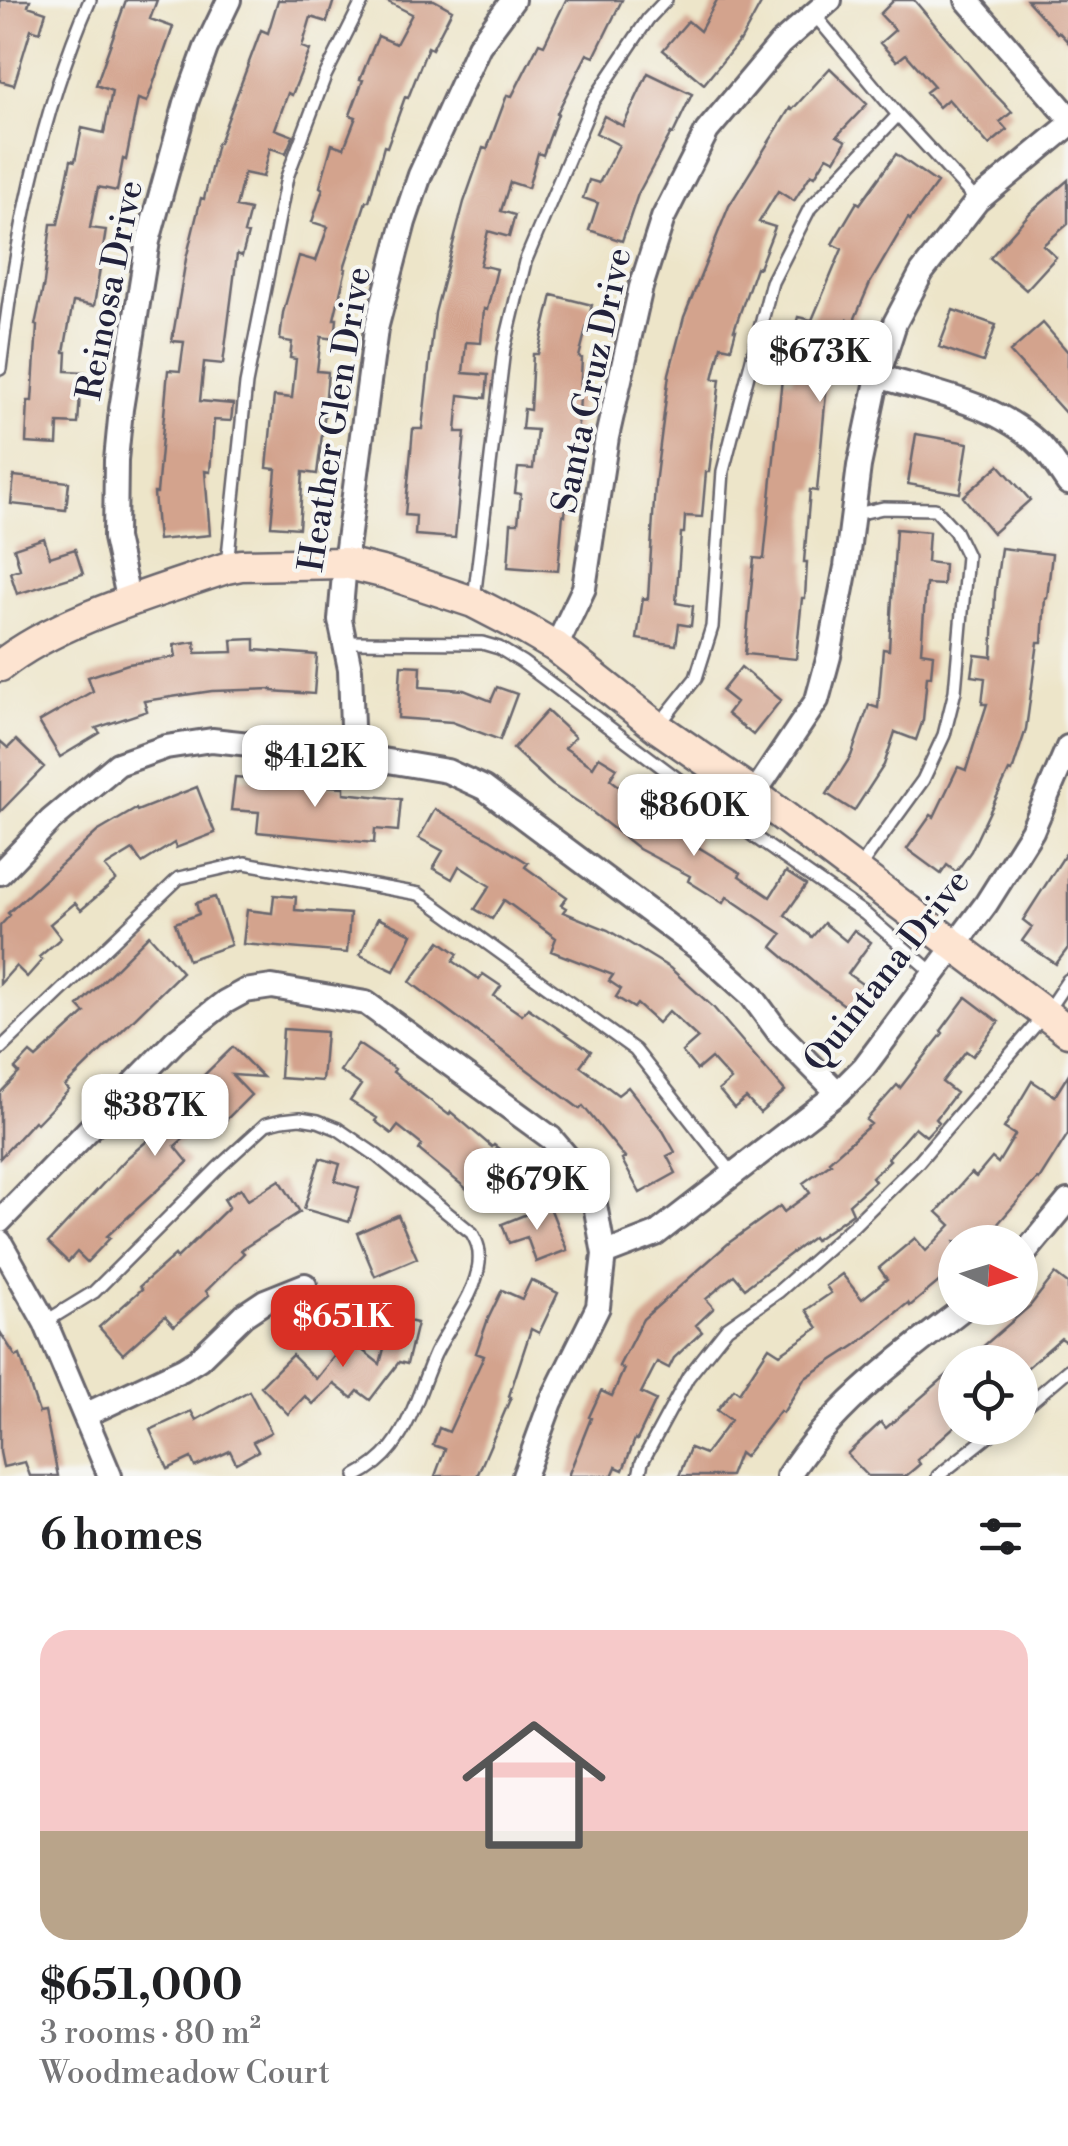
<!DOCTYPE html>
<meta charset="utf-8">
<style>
:root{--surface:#fff;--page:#f6f6f6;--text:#202124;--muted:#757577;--line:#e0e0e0;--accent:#d93025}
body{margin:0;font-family:"Libre Bodoni",serif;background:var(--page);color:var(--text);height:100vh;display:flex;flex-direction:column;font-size:38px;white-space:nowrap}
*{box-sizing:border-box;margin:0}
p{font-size:32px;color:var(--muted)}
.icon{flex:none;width:55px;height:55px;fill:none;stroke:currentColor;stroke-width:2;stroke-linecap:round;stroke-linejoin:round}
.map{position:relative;height:1476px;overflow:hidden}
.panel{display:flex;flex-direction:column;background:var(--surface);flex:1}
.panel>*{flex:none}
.needle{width:65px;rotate:94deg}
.buttons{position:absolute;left:938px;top:1225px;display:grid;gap:20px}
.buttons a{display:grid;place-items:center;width:100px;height:100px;border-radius:50%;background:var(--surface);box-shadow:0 5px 15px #0003;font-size:50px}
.price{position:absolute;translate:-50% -85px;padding:0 22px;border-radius:20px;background:#fff;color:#222;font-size:32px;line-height:65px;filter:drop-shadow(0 2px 5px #0008)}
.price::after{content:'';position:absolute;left:50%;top:60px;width:30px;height:22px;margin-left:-15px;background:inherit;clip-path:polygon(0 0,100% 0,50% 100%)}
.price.on{background:var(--accent);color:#fff}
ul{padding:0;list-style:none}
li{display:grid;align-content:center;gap:20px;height:530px;padding:0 40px}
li+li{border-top:2px solid var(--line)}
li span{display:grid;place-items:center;height:310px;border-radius:30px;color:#555}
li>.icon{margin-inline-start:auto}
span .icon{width:180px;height:180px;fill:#fffc;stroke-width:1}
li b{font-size:42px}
h2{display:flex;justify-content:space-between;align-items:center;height:120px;padding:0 40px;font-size:42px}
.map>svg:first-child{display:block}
</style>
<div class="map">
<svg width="1068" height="1476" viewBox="0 0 1068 1476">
<rect width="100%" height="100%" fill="#f6f6f2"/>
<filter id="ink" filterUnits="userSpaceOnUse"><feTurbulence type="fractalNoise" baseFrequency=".01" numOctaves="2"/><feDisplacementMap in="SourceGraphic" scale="20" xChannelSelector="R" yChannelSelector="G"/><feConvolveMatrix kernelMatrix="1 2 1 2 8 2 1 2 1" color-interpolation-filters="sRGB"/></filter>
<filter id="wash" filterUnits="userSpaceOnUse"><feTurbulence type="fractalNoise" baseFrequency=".0048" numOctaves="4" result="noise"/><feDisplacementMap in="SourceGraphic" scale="40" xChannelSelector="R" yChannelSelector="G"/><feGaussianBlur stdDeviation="2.25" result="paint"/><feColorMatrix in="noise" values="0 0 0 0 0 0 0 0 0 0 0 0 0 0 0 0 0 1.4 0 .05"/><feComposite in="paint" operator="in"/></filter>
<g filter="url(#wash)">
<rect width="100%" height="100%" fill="#ede5c9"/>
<g id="blocks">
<path fill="#d3a38d" d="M0,0H30L28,6L46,12L40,32L31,29L14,85L0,81Z
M126,0H157L150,19L173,27L147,102L138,99L126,160L123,159L117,191L98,187L90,228L106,230L94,306L73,302L64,352H67L66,371L85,372L83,394H80L78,424L58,423L57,445L26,443L28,401H32L37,326L35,325L44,283L51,224H58L71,160L75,161L82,128L104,133L112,91L96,85Z
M278,0H334L327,22L311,17L302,47L310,50L292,95L288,93L275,129L293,136L286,153L270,148L263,177L244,173L236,207L250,210L244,233L248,234L242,256L237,254L223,364L204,362L200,401L233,404L231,421L214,420L210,472L205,471L210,535L158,540L154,493H157L168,370L180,371L184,342L172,341L186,259L201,198L204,199L217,143H219L261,30L268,33Z
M384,0H434L452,10L432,49L428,47L408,98L405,97L387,147L384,146L369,201H366L344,268L346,269L334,319H337L335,339L321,337L317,371L328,372L324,419L317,474L303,472L299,528L271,526L276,469L267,468L274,396L292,398L296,359L290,358L292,342L280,340L283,313L299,256L316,261L328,227L312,222L323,189L320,187L332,144L344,148L356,117L350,115L363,80L360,79L378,36L396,44L412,14Z
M566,0H622L594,57L587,54L557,113L558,114L543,155L538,153L528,188L510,182L501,211L515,215L509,237L488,231L480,265L497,269L487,310L484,309L481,343L466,342L463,373L488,375L486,398L459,395L456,432H465L455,538L415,535L416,516L405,515L413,429H422L435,313L464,202L483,148L487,149L507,95L512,96L539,43L544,45Z
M717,0H763L740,42L739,41L704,84L663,50L688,21L700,31Z
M894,0H914L985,84L1012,112L1000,122L1007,130L989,145L948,99L939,107L926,92L934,86L906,54L897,61L880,43L895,30L880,14Z
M1027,0H1068V42L1059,32L1057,33Z
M830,68L867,104L837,136L846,141L835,160L827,156L815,176L811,174L794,201L778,191L759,222L775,227L759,268L756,267L734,330H736L731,348L721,346L713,379H720L709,472H706L702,517L685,516L684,533H681L676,603L693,606L691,626L679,624L676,645L637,639L643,598L648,599L655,484L669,374L684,317L729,206L790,108L792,110Z
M648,73L692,94L673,134L671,133L638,194L622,241L589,230L598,203L583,198L589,180L599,183L619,145L596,133L604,116L623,126Z
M896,154L937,183L910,220L908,218L870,283L853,323L848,320L836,372L828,371L817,491L810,490L804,562H807L805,598H802L796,659L745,654L754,558L764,559L782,378L792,380L802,337L793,334L798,317L812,320L842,249L832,244L857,202L860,204Z
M1068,180V224L1043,245L1056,257L1026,290L990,258L1030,213Z
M552,295L592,305L579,357L582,358L579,415L574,461H571L565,515L563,514L558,571L508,567L511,523H518L521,494L515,493L518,468L533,469L537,430L522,429L524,409L530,410L533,354H538Z
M953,310L996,325L983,362L939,347Z
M1043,323L1068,352V416L1010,352Z
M916,434L968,443L960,493L908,484Z
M999,465L1030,500L993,533L963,497Z
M14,476L69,482L66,510L11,504Z
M896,529L929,532L927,562L944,564L943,585L926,584L921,652L933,654L931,676H927L923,720L916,740L895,732L884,765L854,811L827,794L851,756L869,705L878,708L883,649L889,650Z
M44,538L50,557L75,549L83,574L17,594L10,572L20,569L14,548Z
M1001,548L1052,554L1047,598H1045L1042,642H1038L1026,729L1012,772L1009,771L971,851L956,872L947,865L941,874L907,849L931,815L934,817L958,767L966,770L987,704H982L985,678L972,676L975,655L992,657L995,592Z
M255,639V650L317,655L314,694L272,691V689L212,691L144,701L147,711L96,728L100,733L60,757L39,722L93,691L88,677L128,664L176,657L174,645L195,642L196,653L233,652L232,640Z
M401,665L421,666L420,687L464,690L491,701L497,687L517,694L500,740L452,722L398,718Z
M741,667L781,700L753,735L727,714L736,702L722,691Z
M547,711L575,737L565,748L593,767L599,757L617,768L610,779L660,818L665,807L688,819L682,830L698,840L695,845L741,873L739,876L770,897L786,872L806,885L785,915L812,937L824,923L846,941L854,930L871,942L848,974L865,986L850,1009L819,987L772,947L782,934L727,897L723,903L688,881L690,876L639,849L583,805L552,785L513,749Z
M16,740L44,767L0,812V741L8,748Z
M235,777L283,781L282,783L344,787V793L401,799L398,831L375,829L374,843L257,832L259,812L231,810Z
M197,787L215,833L176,848L174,843L142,863L133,850L105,867L116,880L81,910L75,903L50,924L61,938L39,957L42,960L27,977L16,966L0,984V926L10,915L8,913L97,832L136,809L137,811Z
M435,809L490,839L528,863L525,867L567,897L561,905L566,908L563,912L608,930L670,968L713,1007L785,1091L760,1113L746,1098L734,1108L719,1090L731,1080L711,1058L697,1070L682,1052L698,1038L669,1011L658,1023L637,1004L634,1008L616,997L621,989L609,981L613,975L551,951L556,938L504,900L492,919L475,909L490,886L459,866L452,879L433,868L443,851L419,838Z
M1068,850V948L1056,964L1022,941L1032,927L1023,920Z
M274,895L296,897L295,910L350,914L347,953L243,944L247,910L272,913Z
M215,897L231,945L188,960L175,923L199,914L196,903Z
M378,918L412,934L394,971L360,955Z
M149,935L182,972L65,1086L69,1090L37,1123L34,1121L0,1158V1093L19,1073L15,1069L30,1053L36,1058L85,1013L78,1006Z
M440,941L458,954L453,961L479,979L483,974L501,986L494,996L522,1015L528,1008L591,1051L580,1066L618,1095L628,1087L663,1131L675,1152L667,1156L676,1173L640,1193L622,1160L625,1158L583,1106L580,1109L410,982Z
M966,997L999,1022L973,1056L966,1051L942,1082L956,1093L936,1119L939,1122L926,1136L915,1127L888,1158L890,1160L872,1177L875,1181L849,1204L853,1213L815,1240L813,1237L745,1288L734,1275L706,1299L714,1308L696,1325L702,1332L674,1358L669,1368L657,1362L641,1393L656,1400L637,1440L635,1439L623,1470L616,1467L612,1476H568L591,1418L589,1417L601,1391L612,1396L624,1369L619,1366L643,1319L730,1242L780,1206L784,1212L810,1193L803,1183L831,1163L829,1161L871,1124L866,1120L897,1085L900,1088L943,1033L941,1031Z
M283,1029L326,1032L322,1081L280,1078Z
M358,1044L395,1069L393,1072L449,1115L451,1112L492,1147L494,1145L530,1173L507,1203L487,1188L479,1199L419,1150L422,1145L398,1126L392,1134L375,1121L377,1118L350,1101L361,1085L340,1071Z
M233,1047L263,1077L232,1075L251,1095L213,1133L203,1122L175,1146L188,1162L107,1236L110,1238L87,1262L77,1252L68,1262L48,1243L127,1158L168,1123L162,1116L203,1080L201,1078Z
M1068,1075V1134L1039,1180L1037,1179L996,1226L979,1242H955V1261L944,1272L947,1275L910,1306L908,1303L856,1345L804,1379L783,1413L780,1411L744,1457L739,1453L730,1476H679L690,1448L705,1454L731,1420L717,1410L734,1389L739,1393L769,1347L780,1354L818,1328L806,1310L831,1293L826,1286L842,1274L862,1299L887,1279L879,1268L915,1238L926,1251L951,1225L937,1212L971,1173L976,1177L992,1158L998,1163L1015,1135L1004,1128L1032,1081L1055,1096Z
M320,1158L340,1164L335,1181L359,1188L349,1222L304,1209Z
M280,1180L300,1212L241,1250L244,1253L206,1291L209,1295L174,1326L165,1316L123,1354L99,1327L142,1289L140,1286L175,1255L177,1258L229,1207L224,1199L241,1188L248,1200Z
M549,1205L567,1250L536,1262L527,1237L509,1243L502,1224Z
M398,1215L417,1258L375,1276L357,1233Z
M1055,1274L1068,1284V1343L1061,1338L1020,1374V1362H965L1030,1306Z
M531,1280L558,1293L539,1333L531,1329L509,1396L511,1397L477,1476H435L445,1449L433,1445L439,1428L449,1432L484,1356L476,1353L488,1319L502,1290L522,1299Z
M392,1317L417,1323L407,1364L399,1362L370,1400L358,1391L352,1398L334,1384L313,1404L305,1396L288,1414L261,1386L292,1355L316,1379L348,1339L380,1364Z
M0,1332L16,1357L20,1355L39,1413L45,1412L58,1476H30L25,1462L3,1467L0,1452Z
M955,1368V1426L917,1460L920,1464L906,1476H868L847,1454L881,1422L886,1428Z
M249,1391L271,1432L253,1442L258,1451L236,1463L230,1451L195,1467L191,1458L168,1469L150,1430L191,1411L196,1420Z"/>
</g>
</g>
<g filter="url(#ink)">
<use href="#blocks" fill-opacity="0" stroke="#69666d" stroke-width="2.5"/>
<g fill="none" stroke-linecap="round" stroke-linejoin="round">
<g stroke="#69666d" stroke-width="16">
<path id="lane" d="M813,13L898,115L977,201
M0,369C15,244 39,116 90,0
M852,515L883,508L935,509L955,531L967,556L955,691L944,735L923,780L859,868
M227,565L246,384L287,177L325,76L363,0
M474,599L504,349L525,262L593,101L648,19L666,0
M344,642L482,643L499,648L522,662L759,840L865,914L933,973
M657,727L696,678L712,627L723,471L772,282L810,208L898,115
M0,1049L179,878L245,863L419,894L635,1050L733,1174
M45,1322L94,1292L219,1167L266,1124L282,1120L300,1118L318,1121L338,1129L376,1155L472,1233C478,1244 480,1250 479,1263C476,1295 449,1325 435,1354C421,1385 413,1420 392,1447C382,1460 370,1469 356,1476
M1020,1411L1068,1370
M639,1476L642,1462L688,1377L727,1328L778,1292L854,1225L919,1161L1045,1014L1068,980
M938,1476L999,1428"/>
</g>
<g stroke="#69666d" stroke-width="28">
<path id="street" d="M967,0L1068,116
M878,376C933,393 996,403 1039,444C1050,455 1059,470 1068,483
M129,602L115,538L116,460L121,409L148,241L186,103L206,48L229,0
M556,647L584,588L607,437L641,287L663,218L707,131L780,44L830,0
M353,755L350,669L340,620L345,563L376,329L404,222L420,175L479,46L513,0
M754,794L817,700L829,656L846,567L859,466L878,376L895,323L922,272L977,201L1068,126
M0,873L51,820L118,764L166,747L212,740L353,755L447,771L484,788L702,951L751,995L779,1033L838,1093
M0,1221L176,1040L225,1002L245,991L272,987L366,1003L551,1138L579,1171L594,1199L604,1254L598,1307L551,1402L524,1476
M0,1242L45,1322L110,1476
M604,1254L656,1234L838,1093L864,1067L986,904L1032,831L1068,747
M1020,1259L1068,1201
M85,1415L183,1369L199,1359L244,1315L265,1301L305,1285
M788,1476C834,1405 898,1359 964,1308"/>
</g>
<g stroke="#69666d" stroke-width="35">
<path id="secondary" d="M0,666C57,620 157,592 226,568L241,565L345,563L386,573L473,602L527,630L556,647L657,727L754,794L1068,1031"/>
</g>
<use href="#lane" stroke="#fff" stroke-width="11"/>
<use href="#street" stroke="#fff" stroke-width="22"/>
<use href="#secondary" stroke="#fde4d1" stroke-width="30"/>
</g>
</g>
<g text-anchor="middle" stroke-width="8" stroke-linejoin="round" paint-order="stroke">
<g font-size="35" fill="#22223b" stroke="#f6f6f2">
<text transform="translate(109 290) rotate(-79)" y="12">Reinosa Drive</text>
<text transform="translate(591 380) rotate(-78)" y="12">Santa Cruz Drive</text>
<text transform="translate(334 419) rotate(-81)" y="12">Heather Glen Drive</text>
<text transform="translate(886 970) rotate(-52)" y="12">Quintana Drive</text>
</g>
</g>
</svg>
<div class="buttons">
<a><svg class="needle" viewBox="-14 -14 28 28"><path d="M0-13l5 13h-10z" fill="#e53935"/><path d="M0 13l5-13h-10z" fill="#757577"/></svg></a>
<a><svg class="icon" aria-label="locate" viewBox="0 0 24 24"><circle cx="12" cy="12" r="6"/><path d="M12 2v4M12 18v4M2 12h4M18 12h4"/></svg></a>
</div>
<b class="price" style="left:820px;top:405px">$673K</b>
<b class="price" style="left:315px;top:810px">$412K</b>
<b class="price" style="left:694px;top:859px">$860K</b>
<b class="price" style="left:155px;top:1159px">$387K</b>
<b class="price" style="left:537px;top:1233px">$679K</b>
<b class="price on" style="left:343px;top:1370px">$651K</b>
</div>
<section class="panel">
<h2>6 homes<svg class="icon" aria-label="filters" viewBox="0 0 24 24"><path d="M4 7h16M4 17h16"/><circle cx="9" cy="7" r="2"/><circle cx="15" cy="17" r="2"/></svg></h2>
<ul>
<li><span style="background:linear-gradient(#f6c9c9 65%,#b9a48a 0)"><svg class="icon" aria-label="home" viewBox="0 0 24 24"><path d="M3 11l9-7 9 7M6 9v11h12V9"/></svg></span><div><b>$651,000</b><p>3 rooms · 80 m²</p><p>Woodmeadow Court</p></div></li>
</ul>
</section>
